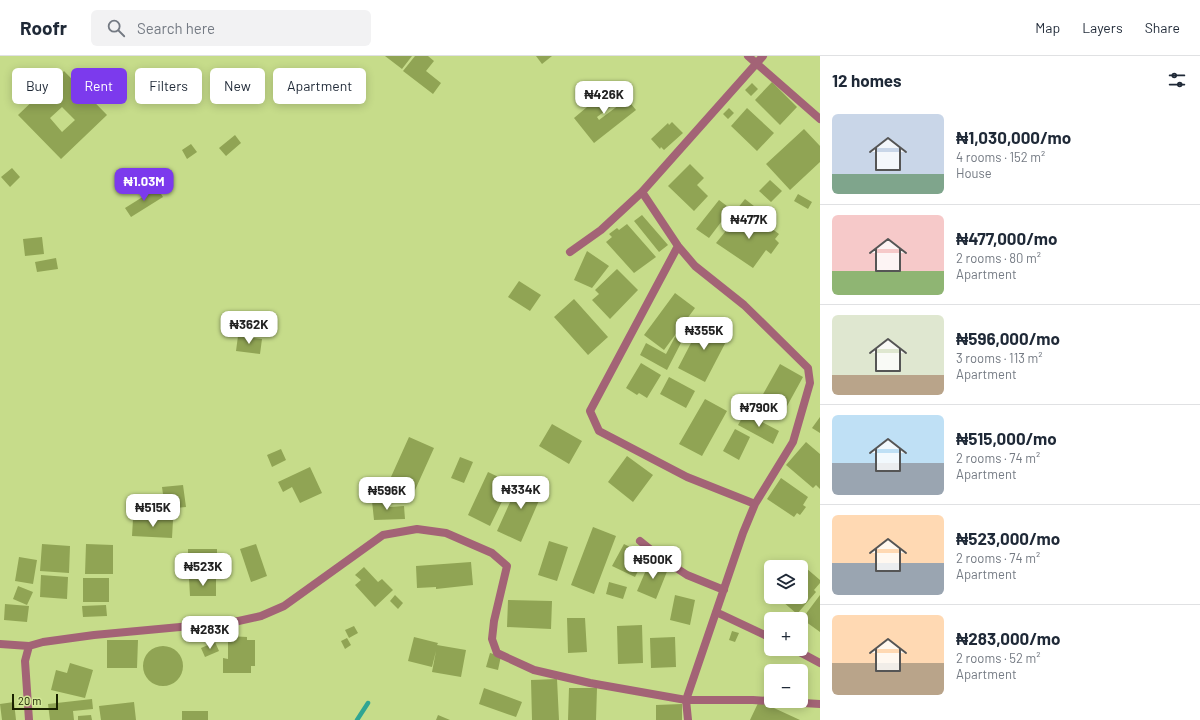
<!DOCTYPE html>
<meta charset="utf-8">
<style>
:root{--surface:#fff;--page:#f2f2f3;--text:#1f2937;--muted:#747a83;--line:#e0e1e3;--accent:#7c3aed}
body{margin:0;font-family:Barlow,sans-serif;background:var(--page);color:var(--text);height:100vh;display:flex;flex-direction:column;font-size:15px;white-space:nowrap}
*{box-sizing:border-box;margin:0}
p{font-size:13px;color:var(--muted)}
.icon{flex:none;width:22px;height:22px;fill:none;stroke:currentColor;stroke-width:2;stroke-linecap:round;stroke-linejoin:round}
.map{position:relative;flex:1;overflow:hidden}
.drawer{display:flex;flex-direction:column;background:var(--surface);width:380px}
.drawer>*{flex:none}
.banner{position:absolute;left:12px;top:12px;width:380px;height:36px;display:flex;gap:8px}
.buttons{position:absolute;left:764px;top:504px;display:grid;gap:8px}
.buttons a{display:grid;place-items:center;width:44px;height:44px;border-radius:6px;background:var(--surface);box-shadow:0 2px 10px #0003;font-size:20px}
.scale{position:absolute;left:12px;bottom:10px;width:46px;box-sizing:border-box;padding-left:4px;border:2px solid #1b2201;border-top:0;font-size:11px;line-height:14px;white-space:nowrap;color:#1b2201;-webkit-text-stroke:3px #d3e997;paint-order:stroke}
.price{position:absolute;translate:-50% -34px;padding:0 9px;border-radius:8px;background:#fff;color:#222;font-size:13px;line-height:26px;filter:drop-shadow(0 1px 2px #0008)}
.price::after{content:'';position:absolute;left:50%;top:24px;width:12px;height:9px;margin-left:-6px;background:inherit;clip-path:polygon(0 0,100% 0,50% 100%)}
.price.selected{background:var(--accent);color:#fff}
ul{padding:0;list-style:none}
li{display:flex;align-items:center;gap:12px;height:100px;padding:0 12px}
li+li{border-top:1px solid var(--line)}
li span{display:grid;place-items:center;flex:none;width:112px;height:80px;border-radius:6px;color:#555}
li>.icon{margin-inline-start:auto}
span .icon{width:48px;height:48px;fill:#fffc;stroke-width:1}
li b{font-size:17px}
h2{display:flex;justify-content:space-between;align-items:center;height:48px;padding:0 12px;font-size:17px}
.tag{padding:0 14px;border-radius:6px;background:var(--surface);box-shadow:0 2px 10px #0003;font-size:14px;line-height:36px}
.tag.selected{background:var(--accent);color:#fff}
header{display:flex;align-items:center;gap:24px;box-sizing:border-box;height:56px;padding:0 20px;background:var(--surface);border-bottom:1px solid var(--line)}
header strong{font-size:19px}
nav{display:flex;gap:22px;margin-inline-start:auto;font-size:14px}
.search{width:280px;height:36px;background:var(--page);display:flex;align-items:center;gap:10px;box-sizing:border-box;padding:0 14px;border-radius:6px;color:var(--muted);font-size:15px}
main{display:flex;flex:1;min-height:0}
.map>svg:first-child{display:block}
</style>
<header>
<strong>Roofr</strong>
<div class="search"><svg class="icon" aria-label="search" viewBox="0 0 24 24"><circle cx="10" cy="10" r="6"/><path d="M15 15l6 6"/></svg>Search here</div>
<nav><a>Map</a><a>Layers</a><a>Share</a></nav>
</header>
<main>
<div class="map">
<svg width="820" height="664" viewBox="0 0 820 664">
<rect width="100%" height="100%" fill="#c6dc8a"/>
<g fill="none" stroke-linecap="round" stroke-linejoin="round">
<path stroke="#30a593" stroke-width="4.5" d="M357,664L368,647"/>
</g>
<path fill="#90a454" fill-rule="evenodd" d="M385,0H412L402,13Z
M415,0H428L434,5L426,15L441,27L433,38L403,15Z
M536,0H552L542,8Z
M64,15L107,59L61,103L18,59ZM62,51L75,64L62,76L50,62Z
M772,26L797,51L780,69L755,44Z
M752,27L758,33L751,40L745,34Z
M612,30L621,43L597,61L599,64L627,43L636,54L594,87L574,62Z
M729,52L734,57L728,63L723,58Z
M747,52L774,77L757,95L731,70Z
M672,66L683,77L664,94L661,91L660,93L651,83L668,67L669,69Z
M804,73L820,90V106L790,134L766,108Z
M235,79L241,87L226,100L219,92Z
M191,88L197,96L187,103L182,94Z
M690,108L704,122L697,129L708,140L694,155L668,130Z
M12,112L20,121L10,131L1,121Z
M770,124L782,135L771,146L759,135Z
M157,132L163,141L131,161L125,152Z
M798,138L812,146L808,153L794,145Z
M745,143L759,154L751,164L737,153Z
M719,144L731,153L709,182L696,173Z
M737,156L754,169L759,163L779,178L775,183L779,187L771,198L766,194L753,212L716,187L729,171L736,176L739,172L730,165Z
M642,159L668,189L659,196L634,165Z
M627,168L656,201L634,217L606,186L612,181L609,178L617,172L619,174Z
M42,181L44,198L25,200L23,183Z
M587,195L609,210L592,232L574,224Z
M56,202L58,213L37,216L35,206Z
M617,213L638,234L610,263L592,244L599,238L595,234Z
M519,225L541,239L530,255L508,241Z
M675,237L695,252L664,294L644,279Z
M574,243L608,281L588,299L554,261Z
M703,264L730,278L705,326L678,312Z
M238,280L262,283L260,298L236,295Z
M675,281L682,285L667,314L640,299L646,287L666,298Z
M641,307L661,319L647,342L639,337L637,339L626,332Z
M780,308L803,321L781,361L758,347Z
M669,321L695,335L686,352L660,338Z
M705,343L727,355L702,400L679,388Z
M745,357L779,375L773,388L738,369Z
M820,361V377L812,372Z
M552,368L582,385L569,408L539,390Z
M735,373L750,381L739,404L723,395Z
M409,381L434,392L411,443L386,432Z
M806,386L820,398V433L816,429L813,432L786,409Z
M281,393L286,404L272,411L267,399Z
M627,400L653,419L633,446L608,426Z
M460,401L473,406L464,427L451,422Z
M310,411L322,437L300,447L292,431L283,436L278,426Z
M488,416L511,427L490,470L468,459Z
M521,422L544,433L521,486L497,475Z
M781,422L808,441L803,449L806,451L800,459L797,457L794,461L767,443Z
M183,429L186,451L165,453L162,431Z
M390,444V451L404,450L405,463L374,464L372,445Z
M133,463L173,464L172,482L132,480Z
M593,471L616,480L594,538L571,529Z
M549,485L568,491L557,525L538,519Z
M42,488L70,490L69,517L40,515Z
M86,488L113,489V518H85Z
M256,488L267,520L251,526L240,493Z
M624,488L646,499L635,521L612,510Z
M188,493H217V518H188Z
M19,501L37,504L33,528L15,525Z
M650,505L668,513L656,543L637,535Z
M471,506L473,529L436,533V531L417,532L416,510Z
M799,506L820,524V527L814,534L816,536L797,558L782,545L783,543L780,541H801V511H795Z
M364,511L378,526L382,523L393,534L375,551L355,529L361,524L355,519Z
M41,519L68,521L67,543L40,541Z
M216,521V540H190L189,522Z
M83,522H109V546H83Z
M609,526L627,531L623,543L606,538Z
M18,530L33,536L27,549L13,543Z
M395,539L403,547L398,553L390,545Z
M675,539L695,544L690,569L670,564Z
M820,539V576L802,563Z
M508,544L552,545L551,573L507,571Z
M5,548L29,550L27,566L4,564Z
M106,549L107,560L83,561L82,550Z
M567,562H585L587,596L568,597Z
M642,569L643,607L618,608L617,570Z
M354,570L358,577L349,582L345,574Z
M732,575L739,577L735,586L729,584Z
M228,580L247,581V584H255V610H251V617H223V602L228,603Z
M414,581L438,587L437,589L466,594L461,621L432,616L436,595L432,611L408,605Z
M675,581L676,611L651,612L650,582Z
M347,582L351,589L345,593L341,585Z
M107,584H138L137,612H107Z
M215,586L219,595L205,601L201,592Z
M143 610a20 20 0 1 1 40 0a20 20 0 1 1-40 0Z
M490,597L501,600L498,614L486,611Z
M70,607L93,614L85,642L51,634L56,614L67,617Z
M557,623L559,664H532L531,624Z
M484,632L522,646L516,661L479,648Z
M569,632H597L596,664H568Z
M92,643L93,653L73,655L74,664H50L48,648Z
M759,645L800,664H750Z
M14,646L16,664H2L0,648Z
M134,646L136,664H101L99,650Z
M682,648V664H656V649Z
M182,655H208V664H182Z
M91,659L92,664H78V660Z
M438,659L450,664H436Z"/>
<g fill="none" stroke-linecap="round" stroke-linejoin="round">
<path stroke="#a36376" stroke-width="8" d="M748,0L820,63
M642,136L678,190L695,210L744,249L808,312L810,327L793,386L755,448L743,477L686,644L688,664
M678,190L590,355L599,375L687,421L755,448
M570,196L601,174L642,136L763,0
M640,485L661,502L687,519L724,534
M716,556L771,582
M0,588L29,590
M794,593L820,607
M29,664L25,605L29,590L43,586L94,579L234,566L261,560L284,550L383,479L417,473L446,477L492,497L507,510L494,565L492,583L497,597L534,614L590,627L686,644H753L820,648"/>
</g>
</svg>
<div class="buttons">
<a><svg class="icon" aria-label="layers" viewBox="0 0 24 24"><path d="M12 4l9 5-9 5-9-5zM3 14l9 5 9-5"/></svg></a>
<a>+</a>
<a>−</a>
</div>
<div class="scale">20 m</div>
<b class="price" style="left:604px;top:59px">₦426K</b>
<b class="price selected" style="left:144px;top:146px">₦1.03M</b>
<b class="price" style="left:749px;top:184px">₦477K</b>
<b class="price" style="left:249px;top:289px">₦362K</b>
<b class="price" style="left:704px;top:295px">₦355K</b>
<b class="price" style="left:759px;top:372px">₦790K</b>
<b class="price" style="left:521px;top:454px">₦334K</b>
<b class="price" style="left:387px;top:455px">₦596K</b>
<b class="price" style="left:153px;top:472px">₦515K</b>
<b class="price" style="left:653px;top:524px">₦500K</b>
<b class="price" style="left:203px;top:531px">₦523K</b>
<b class="price" style="left:210px;top:594px">₦283K</b>
<div class="banner">
<a class="tag">Buy</a>
<a class="tag selected">Rent</a>
<a class="tag">Filters</a>
<a class="tag">New</a>
<a class="tag">Apartment</a>
</div>
</div>
<section class="drawer">
<h2>12 homes<svg class="icon" aria-label="filters" viewBox="0 0 24 24"><path d="M4 7h16M4 17h16"/><circle cx="9" cy="7" r="2"/><circle cx="15" cy="17" r="2"/></svg></h2>
<ul>
<li><span style="background:linear-gradient(#c9d6e8 75%,#7fa58c 0)"><svg class="icon" aria-label="home" viewBox="0 0 24 24"><path d="M3 11l9-7 9 7M6 9v11h12V9"/></svg></span><div><b>₦1,030,000/mo</b><p>4 rooms · 152 m²</p><p>House</p></div></li>
<li><span style="background:linear-gradient(#f6c9c9 70%,#8fb573 0)"><svg class="icon" aria-label="home" viewBox="0 0 24 24"><path d="M3 11l9-7 9 7M6 9v11h12V9"/></svg></span><div><b>₦477,000/mo</b><p>2 rooms · 80 m²</p><p>Apartment</p></div></li>
<li><span style="background:linear-gradient(#dfe7d0 75%,#b9a48a 0)"><svg class="icon" aria-label="home" viewBox="0 0 24 24"><path d="M3 11l9-7 9 7M6 9v11h12V9"/></svg></span><div><b>₦596,000/mo</b><p>3 rooms · 113 m²</p><p>Apartment</p></div></li>
<li><span style="background:linear-gradient(#bfe0f5 60%,#9aa5b1 0)"><svg class="icon" aria-label="home" viewBox="0 0 24 24"><path d="M3 11l9-7 9 7M6 9v11h12V9"/></svg></span><div><b>₦515,000/mo</b><p>2 rooms · 74 m²</p><p>Apartment</p></div></li>
<li><span style="background:linear-gradient(#ffd9b3 60%,#9aa5b1 0)"><svg class="icon" aria-label="home" viewBox="0 0 24 24"><path d="M3 11l9-7 9 7M6 9v11h12V9"/></svg></span><div><b>₦523,000/mo</b><p>2 rooms · 74 m²</p><p>Apartment</p></div></li>
<li><span style="background:linear-gradient(#ffd9b3 60%,#b9a48a 0)"><svg class="icon" aria-label="home" viewBox="0 0 24 24"><path d="M3 11l9-7 9 7M6 9v11h12V9"/></svg></span><div><b>₦283,000/mo</b><p>2 rooms · 52 m²</p><p>Apartment</p></div></li>
</ul>
</section>
</main>
